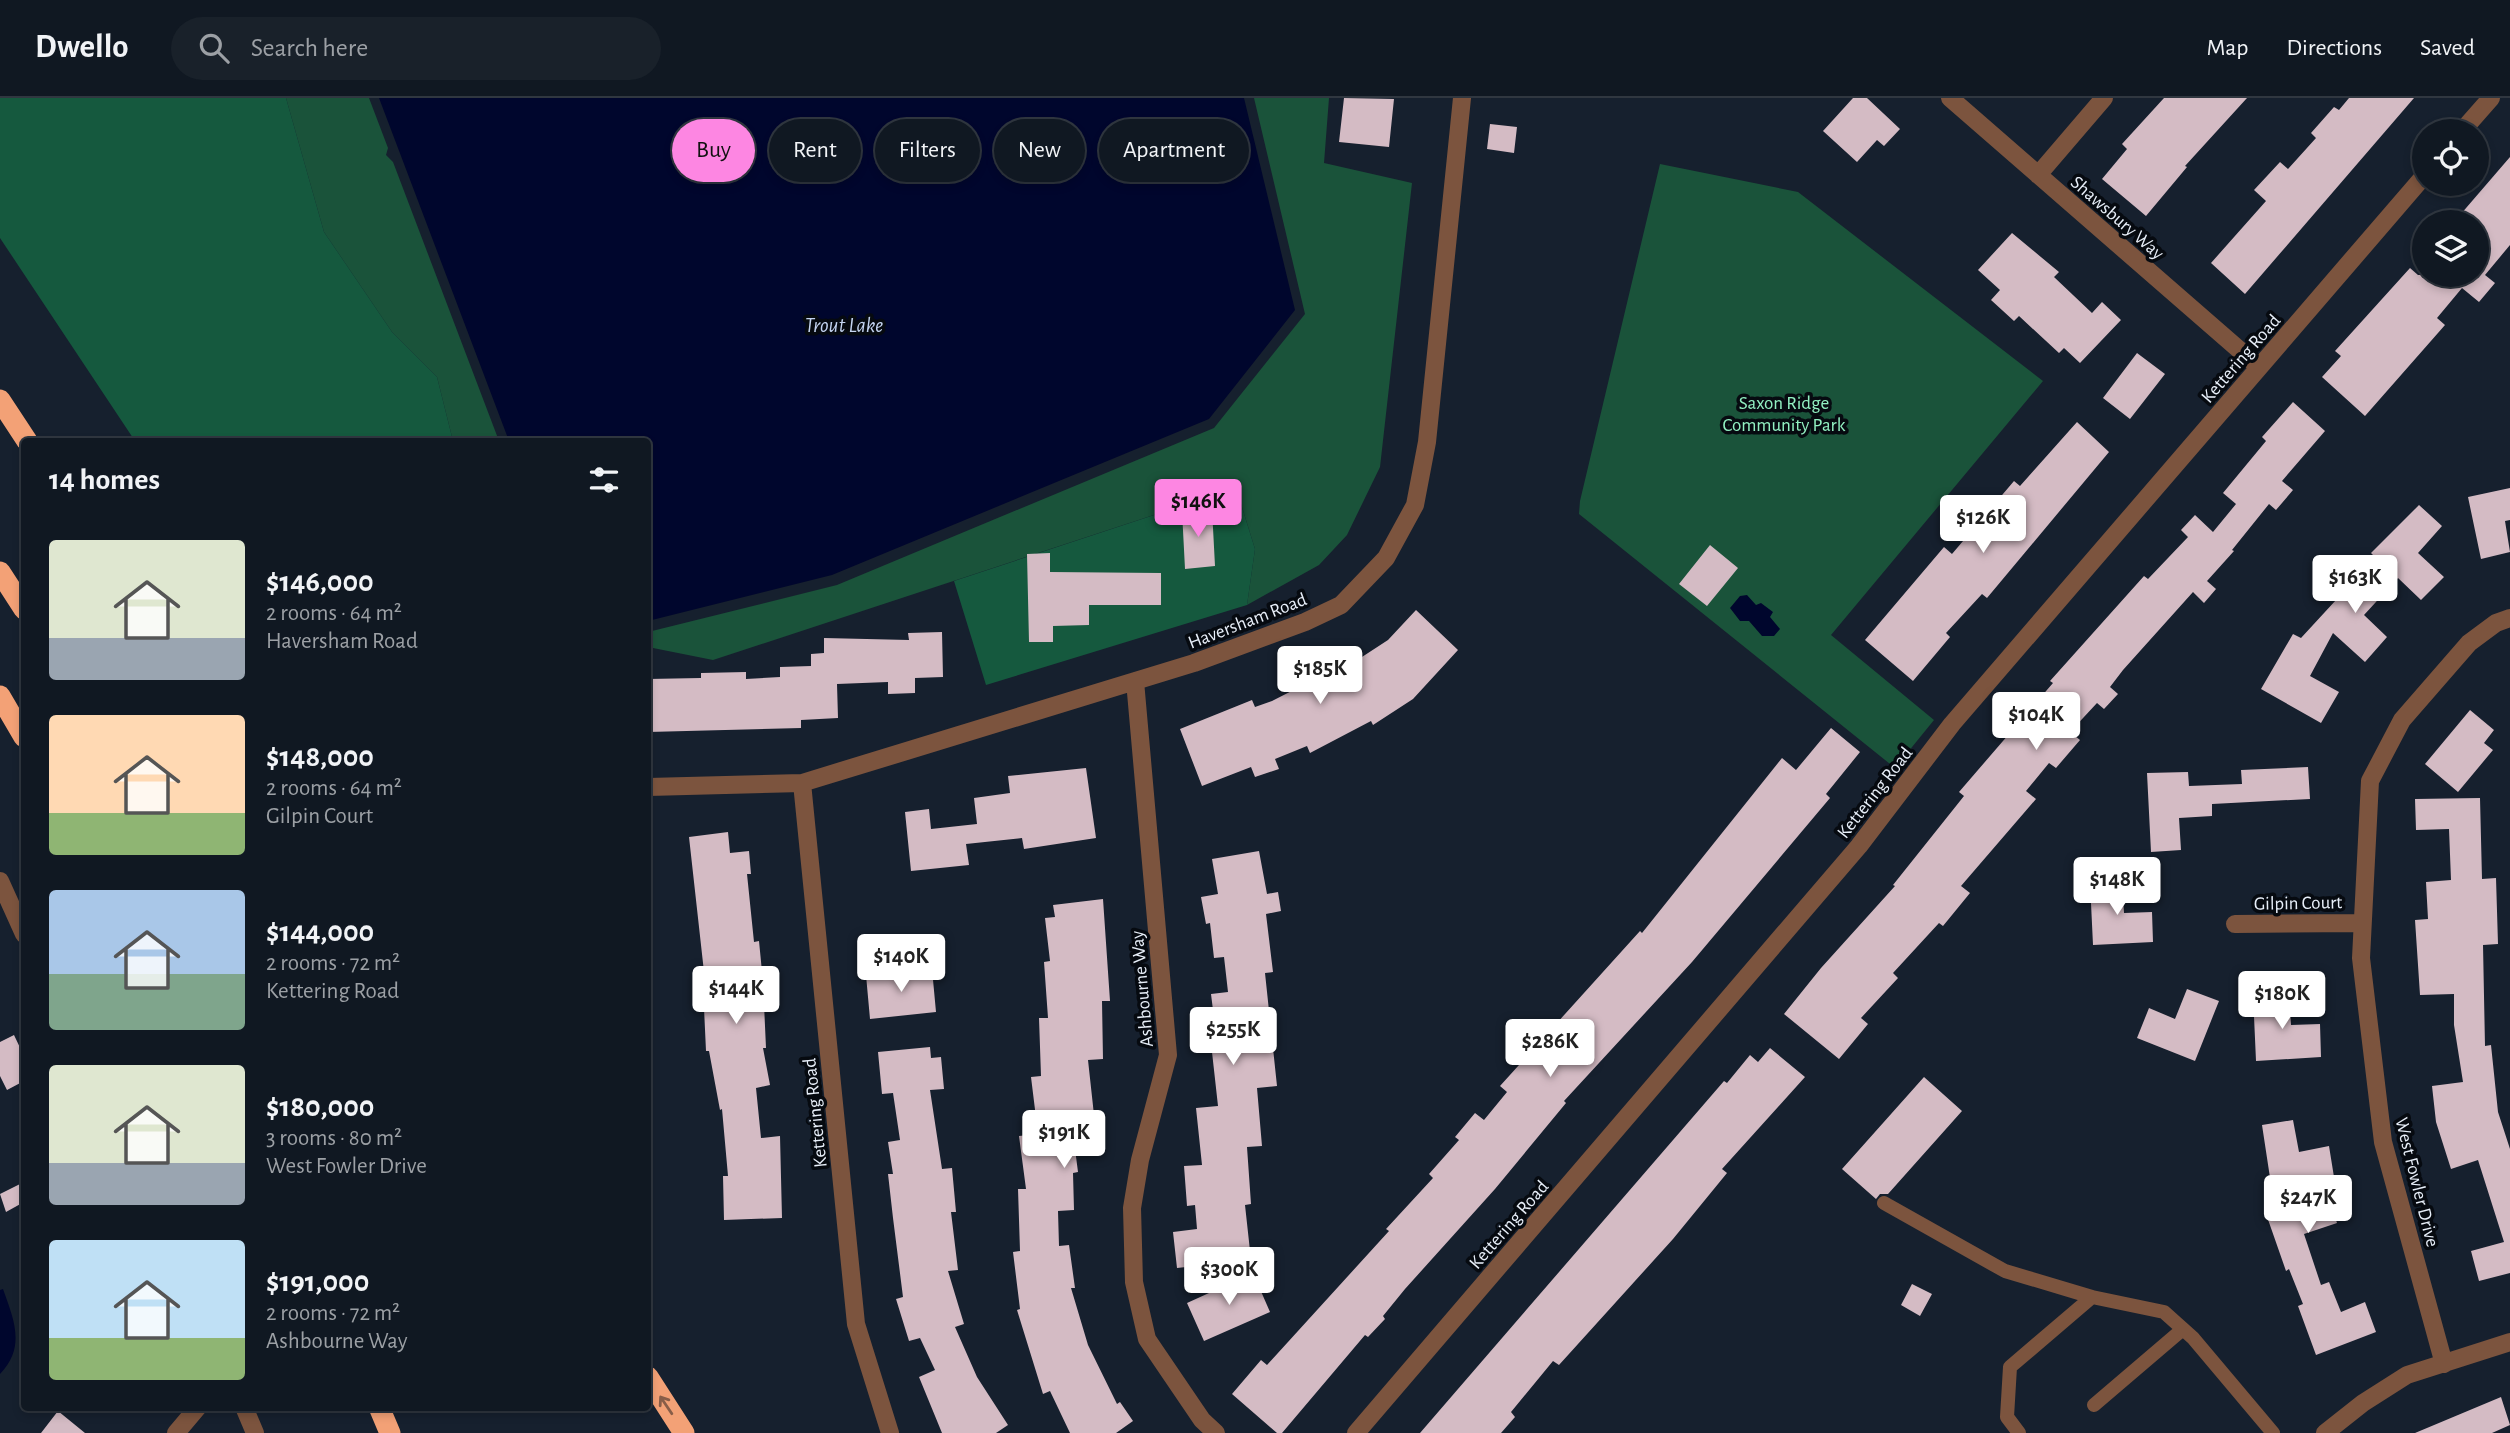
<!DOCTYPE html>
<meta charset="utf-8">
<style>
:root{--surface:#101822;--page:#19212a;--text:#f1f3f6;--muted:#9ca0a5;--line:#303740;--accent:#fd86e2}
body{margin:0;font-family:"Alegreya Sans",sans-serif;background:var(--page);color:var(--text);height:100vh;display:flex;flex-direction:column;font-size:26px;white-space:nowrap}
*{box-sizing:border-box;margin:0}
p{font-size:23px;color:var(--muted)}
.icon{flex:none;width:38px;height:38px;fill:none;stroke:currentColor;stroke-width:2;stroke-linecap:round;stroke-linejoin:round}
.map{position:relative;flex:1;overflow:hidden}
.details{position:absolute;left:21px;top:340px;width:630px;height:973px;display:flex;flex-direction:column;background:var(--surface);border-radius:7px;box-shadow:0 4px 10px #0003,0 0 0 2px var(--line)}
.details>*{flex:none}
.hud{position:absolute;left:672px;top:21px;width:665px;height:63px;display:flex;gap:14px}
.tools{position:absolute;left:2412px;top:21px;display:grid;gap:14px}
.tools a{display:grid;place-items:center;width:77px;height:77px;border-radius:50%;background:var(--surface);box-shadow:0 4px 10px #0003,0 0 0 2px var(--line);font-size:35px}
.price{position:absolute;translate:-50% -60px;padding:0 16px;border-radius:7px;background:#fff;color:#222;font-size:23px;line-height:46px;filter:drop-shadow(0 2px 4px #0008)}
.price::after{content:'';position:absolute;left:50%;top:42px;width:21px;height:16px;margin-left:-10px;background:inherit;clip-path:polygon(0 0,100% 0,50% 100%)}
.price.current{background:var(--accent);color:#111}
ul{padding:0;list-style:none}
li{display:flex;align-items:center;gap:21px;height:175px;padding:0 28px}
li span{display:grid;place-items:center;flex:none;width:196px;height:140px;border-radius:7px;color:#555}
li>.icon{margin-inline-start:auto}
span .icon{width:84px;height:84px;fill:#fffc;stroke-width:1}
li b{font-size:30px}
h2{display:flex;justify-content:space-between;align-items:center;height:84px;padding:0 28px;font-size:30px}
.chip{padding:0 24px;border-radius:32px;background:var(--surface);box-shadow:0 4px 10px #0003,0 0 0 2px var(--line);font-size:24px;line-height:63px}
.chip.current{background:var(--accent);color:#111}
header{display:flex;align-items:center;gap:42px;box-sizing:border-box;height:98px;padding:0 35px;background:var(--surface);border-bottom:2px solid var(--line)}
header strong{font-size:33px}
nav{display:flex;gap:38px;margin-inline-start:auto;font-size:24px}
.search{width:490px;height:63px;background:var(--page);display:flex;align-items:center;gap:18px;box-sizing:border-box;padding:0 24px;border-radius:38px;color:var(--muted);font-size:26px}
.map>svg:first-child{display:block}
</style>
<header>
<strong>Dwello</strong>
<div class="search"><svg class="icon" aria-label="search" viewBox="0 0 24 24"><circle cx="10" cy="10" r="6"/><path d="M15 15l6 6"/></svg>Search here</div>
<nav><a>Map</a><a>Directions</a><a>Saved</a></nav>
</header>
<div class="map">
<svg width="2510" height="1335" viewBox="0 0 2510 1335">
<rect width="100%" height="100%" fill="#16202e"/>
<path fill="#1a533a" d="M286,0H369L388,50L386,57L393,64L499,343H453L437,279L392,234L324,134Z
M1254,0H1329L1324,65L1412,85L1380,369L1347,437L1319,467L1247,507L1255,451L1236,390L713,562L648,549V534L837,487L1214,330L1305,216Z
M1660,66L1798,94L2043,283L1831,537L1934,622L1895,670L1579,416L1580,403Z"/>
<path fill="#15593e" d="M0,0H286L324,134L392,234L437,279L453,343H135L0,140Z
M1236,390L1255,451L1247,507L986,587L954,483Z"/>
<path fill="#00062d" d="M379,0H1244L1295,212L1209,321L832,477L648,523V343H509Z
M1747,497L1756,507L1761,505L1773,514L1770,519L1780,531L1774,538H1762L1749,523H1740L1730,510L1740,498Z
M3,1191C14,1222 26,1249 0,1276V1192Z"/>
<path fill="#d4bbc4" d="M1344,0L1394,1L1389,49L1339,44Z
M1853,0H1867L1900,31L1884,48L1877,42L1857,64L1823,33Z
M2164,0H2247L2185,68L2187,69L2146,118L2102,81L2127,51L2122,46Z
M2349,0H2414L2245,196L2211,165L2266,103L2254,92L2280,64L2288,71L2316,40L2311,35L2334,9L2339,12Z
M1490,26L1517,29L1514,55L1487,51Z
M2510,59V147L2485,177L2495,185L2479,204L2462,190L2437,220L2445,227L2365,318L2322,279L2341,258L2335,253L2410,170L2418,177H2476V124H2454Z
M2012,135L2059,174L2054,179L2092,215L2102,204L2121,222L2080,265L2064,250L2059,255L2019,218L2014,223L1991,202L2000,192L1978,172Z
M2137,255L2165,276L2130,321L2103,300Z
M2293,304L2325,333L2282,383L2293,392L2276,412L2269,406L2232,452L2234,453L2207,483L2216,491L2204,505L2193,494L2123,572L2110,589L2118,596L2104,611L2097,605L2070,634L2080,642L2056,670L2049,665L2026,693L2036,701L1961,788L1970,795L1943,828L1939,825L1893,875L1898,880L1861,920L1868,926L1839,961L1784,916L1821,870L1895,788L1893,787L1964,698L1959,694L2053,585L2050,583L2144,478L2148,481L2188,439L2181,432L2195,417L2213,434L2236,406L2223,395L2266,343L2262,339Z
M2077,324L2109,354L1987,500L1982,496L1946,535L1950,539L1913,583L1865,542L1944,449L1952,456L2014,383L2020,388Z
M2510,390V422L2505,423L2510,454L2481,461L2468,399Z
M2419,407L2442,428L2418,455L2444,479L2421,502L2398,480L2364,517L2387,539L2365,564L2333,535L2310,578L2339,594L2321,625L2261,591L2293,536L2301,540L2336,502L2331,497L2342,484L2347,488L2374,458L2371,455Z
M1212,411L1215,468L1185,471L1182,413Z
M1710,447L1738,470L1707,508L1679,486Z
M1050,455V474L1161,475V507H1089V527L1053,528V544H1029L1027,456Z
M1416,512L1458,552L1413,601L1373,627L1371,623L1310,655L1307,648L1275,661L1279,671L1255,679L1251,669L1202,688L1180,631L1252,602L1255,609L1272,603L1319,579L1322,585L1388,542Z
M942,534L943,579L915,580V595L888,596V584L837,586L838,620L801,622V630L648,634V581L701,580V575L746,574V581L780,579V569L811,568V556L824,555V540L909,542L908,535Z
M2470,612L2494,632L2484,645L2493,652L2458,694L2425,666Z
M1831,630L1860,654L1826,696L1830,700L1692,864L1564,1003L1566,1005L1495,1091L1405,1191L1383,1218L1385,1221L1368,1239L1365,1237L1282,1335H1277L1232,1296L1261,1262L1267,1267L1389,1133L1386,1131L1433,1080L1429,1076L1459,1042L1455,1039L1475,1015L1484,1022L1507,994L1500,988L1640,833L1642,835L1782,660L1796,672Z
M2308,669L2310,701L2212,706V718L2179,720L2181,752L2151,754L2147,675L2188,674L2189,688L2242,686L2241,672Z
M1086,670L1096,740L1024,751L1022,740L966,746L969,767L911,773L905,714L929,711L931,731L977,726L974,700L1010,695L1008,678Z
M2480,700L2482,781L2496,780L2498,846L2483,847L2485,948L2491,947L2498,1014L2510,1051V1175L2479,1183L2471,1153L2504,1144L2478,1062L2451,1071L2436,1024L2432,988L2463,984L2454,927V896L2420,897L2415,822L2428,821L2426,784L2451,782L2449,731L2416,732L2415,701Z
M728,734L730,755L749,753L751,776H747L754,844L759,843L763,884L766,950H763L770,987L756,990L761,1040L780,1038L782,1120L724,1122L723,1078H728L722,1011L720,1012L709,953H706L704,910H708L689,739Z
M1259,753L1267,796L1278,794L1281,813L1266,816L1273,874L1265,875L1277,988L1257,990L1262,1048L1247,1049L1251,1106L1245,1107L1251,1162L1177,1170L1173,1134L1197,1131L1195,1107L1187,1108L1184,1068L1202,1067L1196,1010L1218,1008L1212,954L1235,951L1232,918L1214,920L1211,896L1228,894L1224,859L1214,860L1210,825L1206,826L1201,799L1218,796L1212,761Z
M2122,783L2124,815L2152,814L2153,844L2093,847L2090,784Z
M1103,801L1110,903H1102L1103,961L1088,962L1094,1017L1071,1020L1078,1074L1073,1075L1074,1112L1058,1113L1059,1148L1069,1147L1075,1190H1071L1088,1247L1117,1306L1120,1304L1133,1323L1116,1335H1070L1050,1293L1043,1296L1017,1212L1020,1211L1013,1154L1020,1153L1018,1091H1026L1019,1038L1038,1036L1031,979L1041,978L1039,920H1048L1044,864L1050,863L1045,820L1055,819L1053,807Z
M932,871L936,914L870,921L866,877Z
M2187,891L2219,903L2195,963L2137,940L2149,910L2175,921Z
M2289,894L2291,927L2320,926L2321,959L2256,963L2253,896Z
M14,937L24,958V983L7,992L0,978V944Z
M930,949L931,960L941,959L944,991L930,992L942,1071L952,1070L956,1114H951L958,1172L948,1173L964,1226L955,1229L977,1279L1008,1327L996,1335H942L919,1279L935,1272L920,1240L909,1243L896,1201L903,1199L893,1120L888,1076H893L888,1044L900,1042L893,995L882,996L878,954Z
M1770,950L1805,979L1722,1071L1727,1075L1673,1141L1559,1267L1553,1263L1511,1314L1515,1319L1501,1335H1420L1724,983L1727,985L1750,957L1758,964Z
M1924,979L1962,1013L1888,1096H1880L1876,1101L1842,1071Z
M2293,1022L2299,1054L2329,1048L2334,1079L2322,1081L2337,1125L2304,1136L2321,1187L2329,1184L2341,1214L2365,1204L2376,1234L2316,1257L2298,1208L2303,1206L2289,1171L2286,1173L2264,1110L2274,1106L2262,1027Z
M24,1084V1104L6,1114L0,1096Z
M1253,1175L1270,1214L1204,1243L1187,1205Z
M1912,1186L1932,1196L1920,1218L1901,1207Z
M2501,1299L2510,1327L2492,1335H2415Z
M58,1313L85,1335H41Z"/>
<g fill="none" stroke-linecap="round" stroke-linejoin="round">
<path stroke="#7c543e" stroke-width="14" d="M1884,1105L2005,1173L2092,1199
M2094,1307L2183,1231
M2019,1335L2007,1319L2010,1269L2092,1199L2164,1214L2193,1240L2273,1335"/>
<path stroke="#7c543e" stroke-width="18" d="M1950,0L2259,269
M2462,33L2491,0
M2038,77L2104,0
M1135,583L1168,957L1140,1062L1132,1110L1134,1184L1147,1241L1202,1322L1216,1335
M802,685L856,1226L890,1335
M648,689L802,685L1194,565L1305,524L1341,507L1386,460L1415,407L1427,344L1462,0
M0,783L24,836
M2235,826L2362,825
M2444,1266L2383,1044L2361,860L2370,683L2402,622L2469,545L2496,525L2510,520
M244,1309L255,1335
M176,1335L198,1309
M1356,1335L1859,748L1952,626L2424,78
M2325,1335L2363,1305L2407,1277L2510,1244"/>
<path stroke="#f3a176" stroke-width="21" d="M0,302L27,343
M0,474L24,511
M0,598L24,639
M648,1279L684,1335
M379,1309L390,1335"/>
</g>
<defs><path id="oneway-shaft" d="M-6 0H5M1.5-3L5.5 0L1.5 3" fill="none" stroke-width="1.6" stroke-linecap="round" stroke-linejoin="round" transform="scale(1.75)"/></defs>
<use stroke="#885d48" href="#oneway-shaft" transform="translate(666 1307) rotate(-124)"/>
<g text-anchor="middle" stroke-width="7" stroke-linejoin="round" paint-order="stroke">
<g font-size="19" fill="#e8eff9" stroke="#060a10">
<text transform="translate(2118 119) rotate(41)" y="7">Shawsbury Way</text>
<text transform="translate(2240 260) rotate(-49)" y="7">Kettering Road</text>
<text transform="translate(1247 522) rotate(-21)" y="7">Haversham Road</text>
<text transform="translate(1874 694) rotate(-52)" y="7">Kettering Road</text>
<text transform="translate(2298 804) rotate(-1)" y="7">Gilpin Court</text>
<text transform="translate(1141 891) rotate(-95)" y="7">Ashbourne Way</text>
<text transform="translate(814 1015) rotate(-96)" y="7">Kettering Road</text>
<text transform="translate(2418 1084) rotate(76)" y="7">West Fowler Drive</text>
<text transform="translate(1508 1126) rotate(-49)" y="7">Kettering Road</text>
</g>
<g font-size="19" fill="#92f1c2" stroke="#060a10">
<text x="1784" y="311">Saxon Ridge<tspan x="1784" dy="22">Community Park</tspan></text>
</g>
<g font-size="21" font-style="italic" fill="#c4d4f1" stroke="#060a10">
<text x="844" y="234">Trout Lake</text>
</g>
</g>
</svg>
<div class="tools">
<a><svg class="icon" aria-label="locate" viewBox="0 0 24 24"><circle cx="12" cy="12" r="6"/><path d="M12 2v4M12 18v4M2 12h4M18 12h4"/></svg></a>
<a><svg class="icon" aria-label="layers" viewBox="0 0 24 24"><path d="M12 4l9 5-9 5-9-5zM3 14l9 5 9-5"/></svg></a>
</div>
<b class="price current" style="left:1198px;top:441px">$146K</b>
<b class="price" style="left:1983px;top:457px">$126K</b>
<b class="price" style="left:2355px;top:517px">$163K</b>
<b class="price" style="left:1320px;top:608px">$185K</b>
<b class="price" style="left:2036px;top:654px">$104K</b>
<b class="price" style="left:2117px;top:819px">$148K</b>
<b class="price" style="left:901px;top:896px">$140K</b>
<b class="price" style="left:736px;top:928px">$144K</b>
<b class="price" style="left:2282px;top:933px">$180K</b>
<b class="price" style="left:1233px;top:969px">$255K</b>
<b class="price" style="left:1550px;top:981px">$286K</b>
<b class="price" style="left:1064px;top:1072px">$191K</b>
<b class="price" style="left:2308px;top:1137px">$247K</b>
<b class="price" style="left:1229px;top:1209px">$300K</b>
<div class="hud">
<a class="chip current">Buy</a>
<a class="chip">Rent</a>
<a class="chip">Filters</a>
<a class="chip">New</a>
<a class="chip">Apartment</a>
</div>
<section class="details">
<h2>14 homes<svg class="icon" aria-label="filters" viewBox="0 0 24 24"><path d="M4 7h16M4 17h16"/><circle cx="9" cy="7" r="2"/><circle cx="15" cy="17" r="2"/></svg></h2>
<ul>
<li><span style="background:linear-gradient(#dfe7d0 70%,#9aa5b1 0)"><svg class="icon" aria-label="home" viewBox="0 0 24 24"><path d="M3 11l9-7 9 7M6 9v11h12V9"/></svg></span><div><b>$146,000</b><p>2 rooms · 64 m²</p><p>Haversham Road</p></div></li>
<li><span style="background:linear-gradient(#ffd9b3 70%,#8fb573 0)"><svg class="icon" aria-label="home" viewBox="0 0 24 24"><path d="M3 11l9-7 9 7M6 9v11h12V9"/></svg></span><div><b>$148,000</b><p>2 rooms · 64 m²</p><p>Gilpin Court</p></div></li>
<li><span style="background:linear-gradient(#a9c7e8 60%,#7fa58c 0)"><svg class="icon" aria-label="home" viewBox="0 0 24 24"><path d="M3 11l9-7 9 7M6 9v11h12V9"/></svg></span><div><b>$144,000</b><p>2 rooms · 72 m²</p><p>Kettering Road</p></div></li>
<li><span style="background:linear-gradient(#dfe7d0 70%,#9aa5b1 0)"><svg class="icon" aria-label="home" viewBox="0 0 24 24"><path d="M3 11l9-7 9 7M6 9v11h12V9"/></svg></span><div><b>$180,000</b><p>3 rooms · 80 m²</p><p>West Fowler Drive</p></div></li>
<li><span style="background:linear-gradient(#bfe0f5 70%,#8fb573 0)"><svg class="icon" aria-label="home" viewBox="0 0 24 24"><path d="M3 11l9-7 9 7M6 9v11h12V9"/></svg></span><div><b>$191,000</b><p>2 rooms · 72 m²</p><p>Ashbourne Way</p></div></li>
</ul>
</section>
</div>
